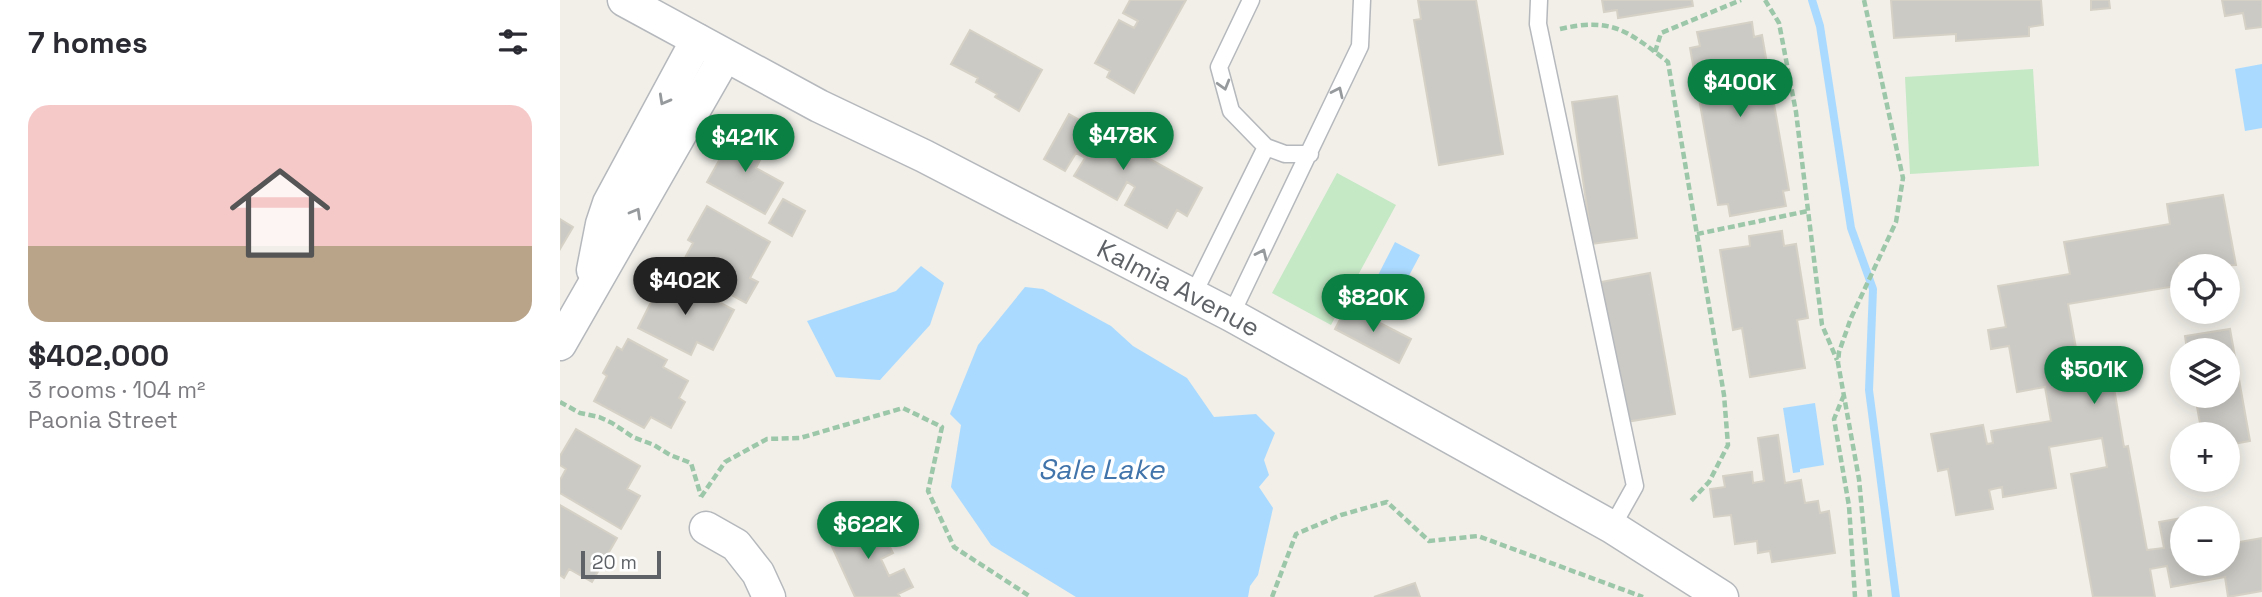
<!DOCTYPE html>
<meta charset="utf-8">
<style>
:root{--surface:#fff;--page:#f2f2f3;--text:#2b2b33;--muted:#7c7c81;--line:#e1e1e2;--accent:#0b8043}
body{margin:0;font-family:"Space Grotesk",sans-serif;background:var(--page);color:var(--text);height:100vh;display:flex;flex-direction:column;font-size:26px;white-space:nowrap}
*{box-sizing:border-box;margin:0}
p{font-size:23px;color:var(--muted)}
.icon{flex:none;width:38px;height:38px;fill:none;stroke:currentColor;stroke-width:2;stroke-linecap:round;stroke-linejoin:round}
.map{position:relative;flex:1;overflow:hidden}
.sheet{display:flex;flex-direction:column;background:var(--surface);width:560px}
.sheet>*{flex:none}
.tools{position:absolute;left:1610px;top:254px;display:grid;gap:14px}
.tools a{display:grid;place-items:center;width:70px;height:70px;border-radius:50%;background:var(--surface);box-shadow:0 4px 18px #0003;font-size:35px}
.scale{position:absolute;left:21px;bottom:18px;width:80px;box-sizing:border-box;padding-left:7px;border:4px solid #5f6368;border-top:0;font-size:19px;line-height:24px;white-space:nowrap;color:#5f6368;-webkit-text-stroke:5px #fff;paint-order:stroke}
.price{position:absolute;translate:-50% -60px;padding:0 16px;border-radius:24px;background:var(--accent);color:#fff;font-size:23px;line-height:46px;filter:drop-shadow(0 2px 4px #0008)}
.price::after{content:'';position:absolute;left:50%;top:42px;width:21px;height:16px;margin-left:-10px;background:inherit;clip-path:polygon(0 0,100% 0,50% 100%)}
.price.selected{background:#222;color:#fff}
ul{padding:0;list-style:none}
li{display:grid;align-content:center;gap:14px;height:371px;padding:0 28px}
li+li{border-top:2px solid var(--line)}
li span{display:grid;place-items:center;height:217px;border-radius:21px;color:#555}
li>.icon{margin-inline-start:auto}
span .icon{width:126px;height:126px;fill:#fffc;stroke-width:1}
li b{font-size:30px}
h2{display:flex;justify-content:space-between;align-items:center;height:84px;padding:0 28px;font-size:30px}
main{display:flex;flex:1;min-height:0}
.map>svg:first-child{display:block}
</style>
<main>
<section class="sheet">
<h2>7 homes<svg class="icon" aria-label="filters" viewBox="0 0 24 24"><path d="M4 7h16M4 17h16"/><circle cx="9" cy="7" r="2"/><circle cx="15" cy="17" r="2"/></svg></h2>
<ul>
<li><span style="background:linear-gradient(#f6c9c9 65%,#b9a48a 0)"><svg class="icon" aria-label="home" viewBox="0 0 24 24"><path d="M3 11l9-7 9 7M6 9v11h12V9"/></svg></span><div><b>$402,000</b><p>3 rooms · 104 m²</p><p>Paonia Street</p></div></li>
</ul>
</section>
<div class="map">
<svg width="1702" height="597" viewBox="0 0 1702 597">
<rect width="100%" height="100%" fill="#f1efe8"/>
<path fill="#c5e8c5" d="M1473,69L1479,166L1350,174L1345,77Z
M777,173L836,205L771,325L712,293Z"/>
<path fill="#aadaff" d="M1702,64V128L1685,131L1675,69Z
M835,242L860,255L836,300L812,287Z
M361,266L384,283L370,325L320,380L276,377L247,321L336,291Z
M465,287L483,289L551,326L573,346L627,378L654,417L696,414L715,433L704,460L709,475L699,487L713,508L698,575L690,586L688,597H516L431,545L391,487L401,425L390,414L418,345Z
M1255,403L1264,465L1240,469V472L1233,473L1223,408Z"/>
<g fill="none" stroke-linecap="round" stroke-linejoin="round">
<path stroke="#aadaff" stroke-width="8" d="M1252,0L1260,26L1291,228L1313,289L1309,390L1336,597"/>
</g>
<path fill="#cccac5" stroke="#d6d1c6" stroke-width="2" d="M570,0H626L574,93L547,77L550,71L535,63L559,20L574,28L578,21L563,13Z
M858,0H916L943,154L879,165L854,20L861,19Z
M1042,0H1132L1133,6L1058,18L1057,10L1044,12Z
M1331,0H1481L1483,25L1469,27V36L1396,41V34L1334,38Z
M1531,0H1549L1550,8L1531,10Z
M1662,0H1702V27L1686,29L1683,13L1665,16Z
M1192,22L1194,37L1202,35L1229,190L1223,191L1226,206L1170,216L1168,204L1158,205L1130,48L1140,46L1137,32Z
M410,30L482,70L459,111L435,97L437,94L416,82L418,78L391,64Z
M1057,96L1077,238L1032,244L1012,102Z
M509,114L642,188L627,216L617,210L607,228L565,205L575,187L567,182L557,200L514,176L525,158L516,153L505,171L484,159Z
M185,128L201,137L193,151L202,156L196,168L223,183L205,214L147,182L171,139L178,142Z
M1663,195L1676,265L1636,266L1635,260L1619,263L1622,285L1508,304L1523,387L1553,382L1564,447L1568,446L1587,550L1604,548L1599,522L1622,518V564H1668V544L1702,538V591L1668,597L1665,577L1611,587L1607,566L1590,569L1595,597H1533L1511,474L1547,467L1542,438L1489,447L1496,488L1443,497L1442,487L1429,490L1433,509L1396,515L1388,469L1378,471L1371,434L1423,425L1427,444L1433,443L1431,431L1491,421L1485,387L1457,392L1449,346L1431,349L1428,330L1446,327L1438,286L1510,274L1504,242L1610,224L1607,204Z
M223,199L245,211L232,236L209,223Z
M147,206L210,242L190,278L198,282L186,303L120,267L133,243L128,240Z
M0,219L13,227L0,249Z
M1222,231L1224,246L1236,244L1248,318L1237,320L1245,368L1190,377L1182,328L1173,330L1160,250L1190,246L1189,236Z
M1090,273L1115,414L1066,422L1041,282Z
M105,274L174,310L153,350L137,342L131,355L78,328Z
M787,306L851,339L839,363L775,329Z
M1670,329L1690,441L1668,445V434H1642L1635,396H1668V350H1627L1625,336Z
M68,339L107,360L103,367L128,381L119,398L125,402L111,428L91,417L84,428L34,401L47,376L43,373L57,347L62,350Z
M16,429L80,466L67,489L80,496L61,529L0,493V480L6,469L0,465V456Z
M1218,435L1225,483L1241,480L1245,503L1258,501L1260,513L1269,511L1275,553L1212,562L1210,551L1198,553L1197,541L1175,544L1171,515L1154,517L1150,489L1165,487L1163,476L1192,472L1193,483L1204,481L1198,438Z
M0,505L57,538L32,582L9,569L4,578L0,575Z
M314,515L333,553L321,559L329,576L344,569L353,587L338,594L340,597H295L268,538Z
M855,583L860,597H814Z"/>
<g fill="none" stroke-linecap="round" stroke-linejoin="round">
<g stroke="#b5b8bc" stroke-width="19">
<path id="service" d="M691,0L659,67L671,111L706,147L725,154H750
M979,0L978,24L1075,486L1052,527
M633,295L706,147
M671,315L800,46L802,0"/>
</g>
<g stroke="#b5b8bc" stroke-width="35">
<g id="minor">
<path id="s1" d="M64,0L259,106L364,156L671,315L1052,527L1162,597"/>
<path d="M33,270L42,224L49,203L137,40"/>
<path d="M0,344L165,56"/>
<path d="M146,528L176,545L198,573L209,597"/>
</g>
</g>
<path stroke="#9cc7a9" stroke-width="4.5" stroke-dasharray="7 3.5" stroke-linecap="butt" d="M1205,0L1219,23L1236,112L1262,325L1277,360
M1304,0L1343,178L1336,222L1291,318L1279,352L1278,363L1299,479L1310,597
M1000,29C1052,17 1068,31 1108,62L1164,395L1168,445L1149,482L1130,502
M1095,52L1101,33L1181,0
M1137,234L1248,211
M1284,395L1274,419L1289,506L1295,597
M0,402L20,413L39,417L52,423L73,437L94,445L110,455L131,463L141,496
M141,497L165,462L207,439L240,438L343,408L382,427L368,491L394,547L471,597
M712,597L736,534L781,515L827,502L869,541L918,536L1083,597"/>
<use href="#service" stroke="#fff" stroke-width="16"/>
<use href="#minor" stroke="#fff" stroke-width="32"/>
</g>
<defs><path id="oneway-chevron" d="M-2-3.5L2.5 0L-2 3.5" fill="none" stroke-width="1.6" stroke-linecap="round" stroke-linejoin="round" transform="scale(1.75)"/></defs>
<g stroke="#979a9d">
<use href="#oneway-chevron" transform="translate(664 85) rotate(74)"/>
<use href="#oneway-chevron" transform="translate(778 92) rotate(-65)"/>
<use href="#oneway-chevron" transform="translate(104 100) rotate(119)"/>
<use href="#oneway-chevron" transform="translate(76 213) rotate(-60)"/>
<use href="#oneway-chevron" transform="translate(702 254) rotate(-65)"/>
</g>
<g text-anchor="middle" stroke-width="7" stroke-linejoin="round" paint-order="stroke">
<g font-size="26" fill="#5f6368" stroke="#fff">
<text dy="9" stroke="none"><textPath href="#s1" startOffset="625">Kalmia Avenue</textPath></text>
</g>
<g font-size="28" font-style="italic" fill="#4174aa" stroke="#fff">
<text x="541" y="479">Sale Lake</text>
</g>
</g>
</svg>
<div class="tools">
<a><svg class="icon" aria-label="locate" viewBox="0 0 24 24"><circle cx="12" cy="12" r="6"/><path d="M12 2v4M12 18v4M2 12h4M18 12h4"/></svg></a>
<a><svg class="icon" aria-label="layers" viewBox="0 0 24 24"><path d="M12 4l9 5-9 5-9-5zM3 14l9 5 9-5"/></svg></a>
<a>+</a>
<a>−</a>
</div>
<div class="scale">20 m</div>
<b class="price" style="left:1180px;top:119px">$400K</b>
<b class="price" style="left:563px;top:172px">$478K</b>
<b class="price" style="left:185px;top:174px">$421K</b>
<b class="price selected" style="left:125px;top:317px">$402K</b>
<b class="price" style="left:813px;top:334px">$820K</b>
<b class="price" style="left:1534px;top:406px">$501K</b>
<b class="price" style="left:308px;top:561px">$622K</b>
</div>
</main>
